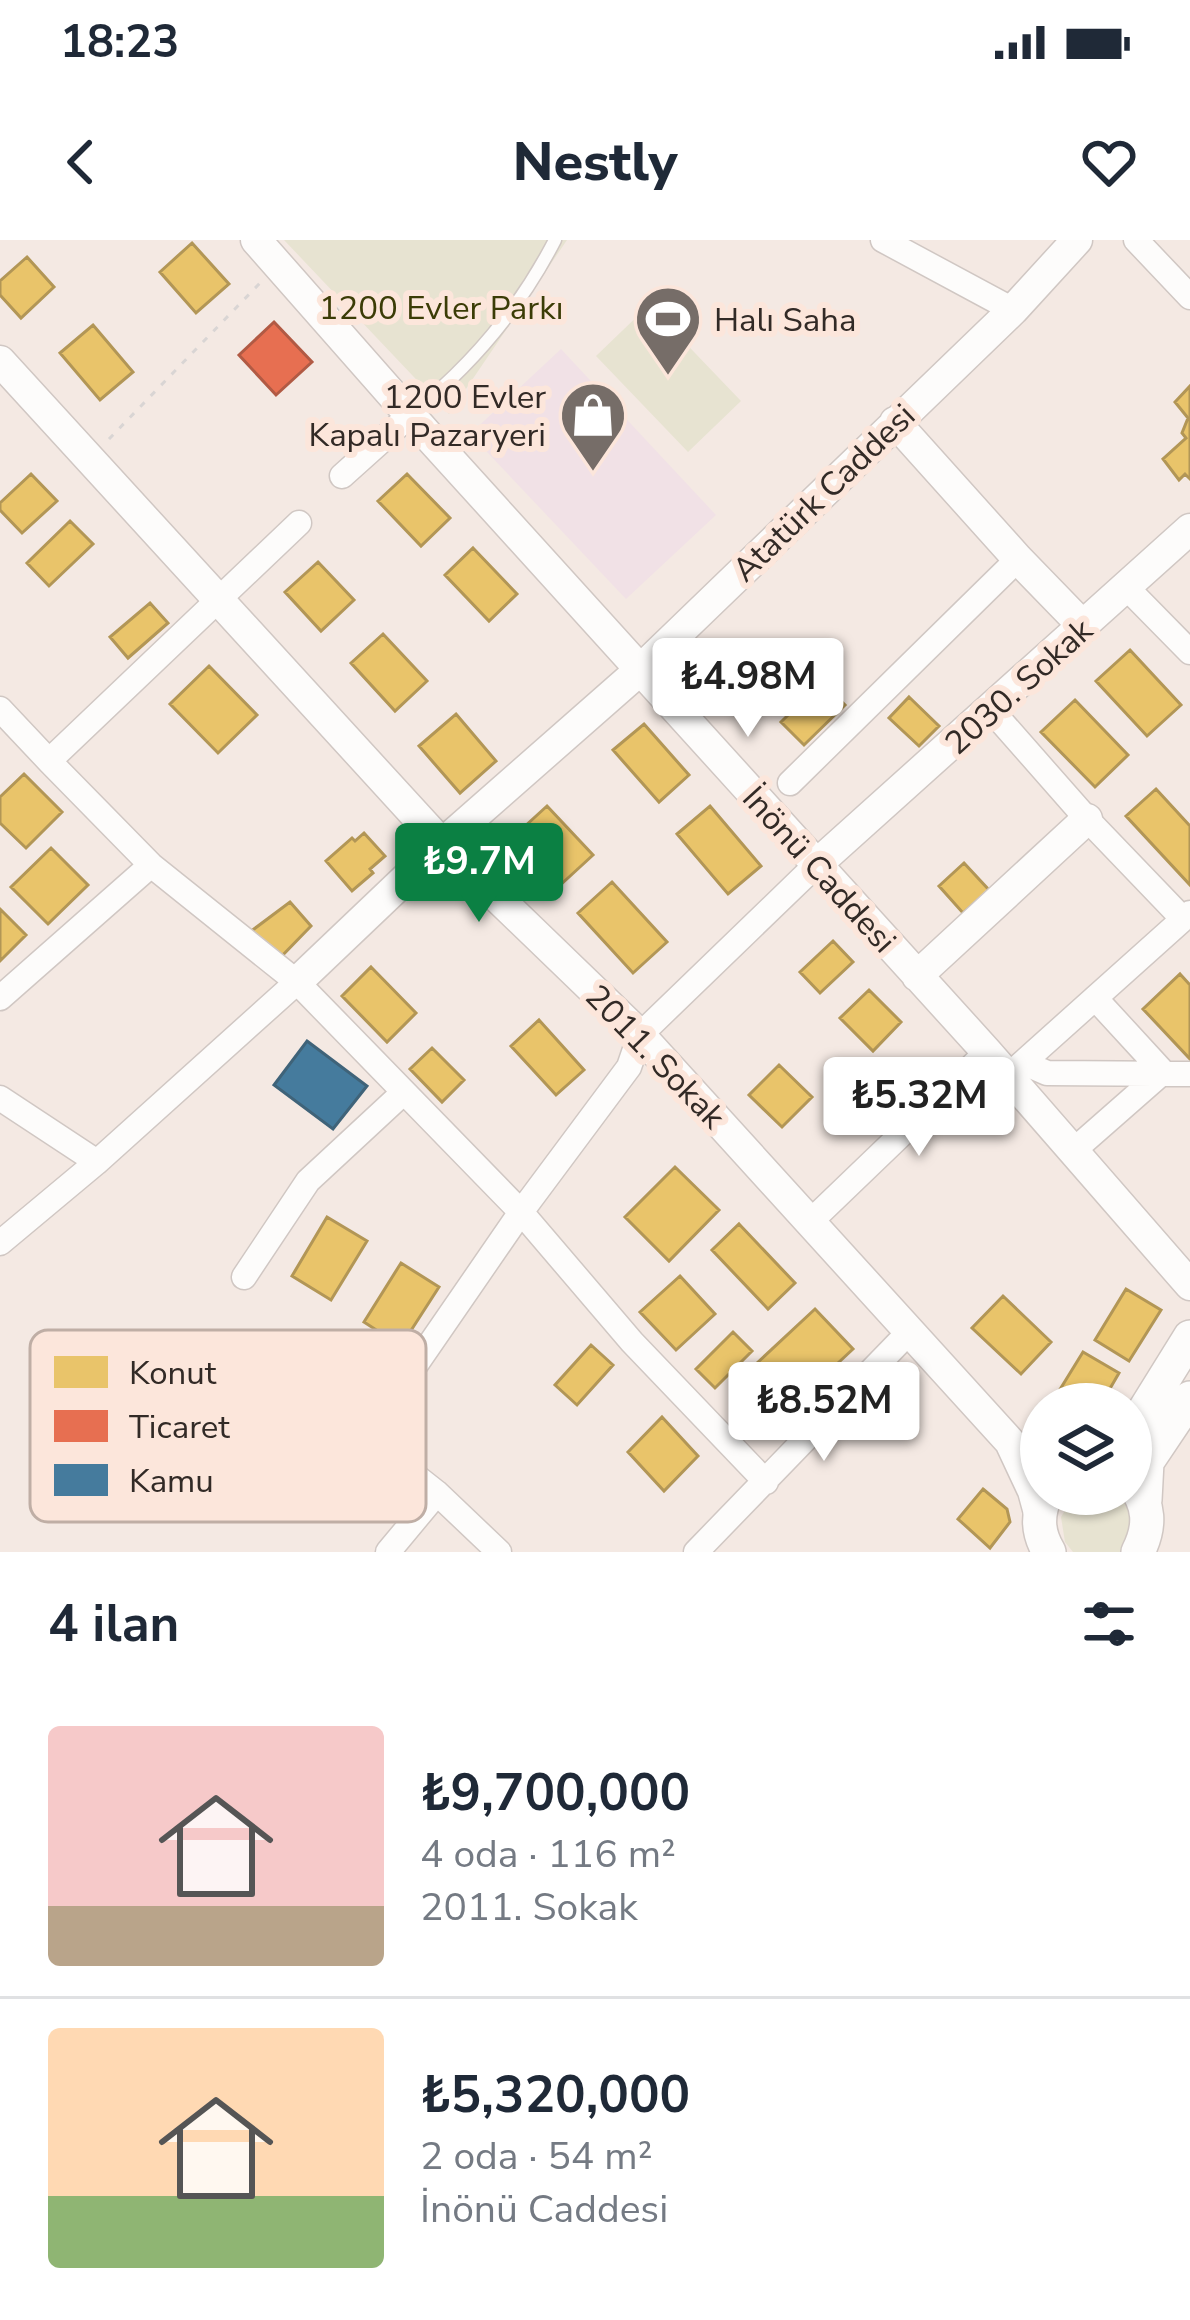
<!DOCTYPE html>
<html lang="tr">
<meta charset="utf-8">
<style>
:root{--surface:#fff;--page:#f6f6f7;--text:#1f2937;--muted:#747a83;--line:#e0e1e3;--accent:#0b8043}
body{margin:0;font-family:"Nunito Sans",sans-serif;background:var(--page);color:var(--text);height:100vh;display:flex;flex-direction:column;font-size:45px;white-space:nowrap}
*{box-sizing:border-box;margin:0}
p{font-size:39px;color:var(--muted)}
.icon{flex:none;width:66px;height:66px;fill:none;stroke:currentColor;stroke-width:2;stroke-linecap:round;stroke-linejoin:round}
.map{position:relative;height:1312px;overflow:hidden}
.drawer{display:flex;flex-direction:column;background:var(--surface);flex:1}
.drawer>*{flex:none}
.tools{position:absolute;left:1020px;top:1143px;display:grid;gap:24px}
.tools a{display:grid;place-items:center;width:132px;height:132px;border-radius:50%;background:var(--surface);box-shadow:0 3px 9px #0004;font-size:60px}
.price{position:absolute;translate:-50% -102px;padding:0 27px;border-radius:12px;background:#fff;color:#222;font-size:39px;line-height:78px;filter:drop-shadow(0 3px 6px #0008)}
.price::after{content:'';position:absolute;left:50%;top:72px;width:36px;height:27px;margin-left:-18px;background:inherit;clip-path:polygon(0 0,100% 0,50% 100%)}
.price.selected{background:var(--accent);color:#fff}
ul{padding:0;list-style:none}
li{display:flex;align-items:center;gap:36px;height:300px;padding:0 48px}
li+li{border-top:3px solid var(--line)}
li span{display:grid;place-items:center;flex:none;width:336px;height:240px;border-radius:12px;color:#555}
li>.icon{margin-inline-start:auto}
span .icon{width:144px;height:144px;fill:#fffc;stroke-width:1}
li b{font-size:51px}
h2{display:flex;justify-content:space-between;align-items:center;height:144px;padding:0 48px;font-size:51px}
.status{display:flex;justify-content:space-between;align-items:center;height:84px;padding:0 60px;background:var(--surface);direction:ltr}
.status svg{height:33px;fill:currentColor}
header{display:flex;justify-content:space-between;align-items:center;height:156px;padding:0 48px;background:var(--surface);font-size:54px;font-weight:800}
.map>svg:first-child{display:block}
</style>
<div class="status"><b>18:23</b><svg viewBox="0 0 49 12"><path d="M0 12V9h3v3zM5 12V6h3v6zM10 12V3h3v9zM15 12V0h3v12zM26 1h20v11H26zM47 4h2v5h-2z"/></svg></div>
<header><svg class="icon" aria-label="back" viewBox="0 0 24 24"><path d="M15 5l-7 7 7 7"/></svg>Nestly<svg class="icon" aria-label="heart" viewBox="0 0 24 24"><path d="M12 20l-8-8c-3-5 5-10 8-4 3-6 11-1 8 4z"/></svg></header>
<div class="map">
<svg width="1190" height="1312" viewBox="0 0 1190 1312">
<rect width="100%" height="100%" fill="#f4e9e3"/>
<path fill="#f1e1e6" d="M561,109L716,275L626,359L470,194Z"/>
<path fill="#e7e3d1" d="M284,0H567L449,174Z
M649,65L741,161L688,212L596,116Z
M1075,1254H1120C1136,1269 1136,1296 1122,1312H1073L1065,1302L1061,1277Z"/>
<path fill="#e9c46a" stroke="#b29656" stroke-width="3" d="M192,3L229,44L196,73L160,32Z
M27,17L54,47L21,78L0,55V41Z
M93,85L133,132L100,160L60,113Z
M1190,146V239L1185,234L1179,240L1163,219L1186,198L1182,193L1188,178L1175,162Z
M31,234L57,261L22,293L0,270V263Z
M407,234L450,278L421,306L378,261Z
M70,281L93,304L49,346L27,323Z
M473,308L517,354L489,381L445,335Z
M318,322L354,360L321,391L285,352Z
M150,363L168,383L128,418L110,397Z
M383,394L427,441L395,471L351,423Z
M1130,410L1181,465L1147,496L1096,441Z
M209,426L257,475L218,513L170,464Z
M822,442L845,465L804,505L781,482Z
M909,457L939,486L919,506L889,478Z
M1075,460L1128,515L1095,547L1041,492Z
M456,474L496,521L460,553L419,506Z
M644,484L689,535L659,562L613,510Z
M24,534L62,572L26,608L0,583V557Z
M1156,549L1190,586V645L1126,576Z
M547,566L593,615L556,649L510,600Z
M710,566L761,626L728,654L677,594Z
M364,593L385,616L370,629L373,633L352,651L326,621L352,598L355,601Z
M51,608L88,645L48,684L11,647Z
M964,623L989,650L963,673L939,646Z
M612,642L667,702L633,733L578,673Z
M290,662L311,686L276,722L250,692Z
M0,669L26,695L0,721Z
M833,701L853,722L820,753L800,732Z
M371,727L416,773L387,802L342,756Z
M1180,734L1190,745V819L1143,769Z
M869,750L901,782L873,811L840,778Z
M539,780L584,830L556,855L511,806Z
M432,808L464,840L442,862L410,829Z
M779,825L812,857L782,887L749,855Z
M675,927L719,970L669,1021L625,977Z
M327,977L367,1001L331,1060L292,1036Z
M739,984L795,1043L768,1069L712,1010Z
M401,1023L439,1047L401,1106L364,1082Z
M680,1036L715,1074L676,1110L640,1072Z
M1126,1049L1161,1070L1129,1121L1095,1100Z
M1003,1056L1051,1102L1021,1134L972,1088Z
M815,1069L853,1109L794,1164L756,1124Z
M733,1092L752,1111L715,1148L696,1129Z
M591,1105L613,1125L577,1165L555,1145Z
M1083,1112L1119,1133L1101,1164H1051Z
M662,1177L698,1216L664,1251L628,1212Z
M983,1249L1007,1269L1010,1282L990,1308L958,1279Z"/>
<path fill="#e76f51" stroke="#b15a44" stroke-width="3" d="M274,82L312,122L276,155L239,115Z"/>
<path fill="#457b9d" stroke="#3f6379" stroke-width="3" d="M307,801L367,846L333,889L274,845Z"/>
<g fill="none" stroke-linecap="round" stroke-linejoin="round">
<g stroke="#d0c7c3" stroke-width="15">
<path id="service" d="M412,173C471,126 520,68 555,0"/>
</g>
<g stroke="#d0c7c3" stroke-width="27">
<path id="minor" d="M883,0L1013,70
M1136,0L1190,57
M342,236L410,175
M299,283L49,521L151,625L297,742L521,972L632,1102L766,1242
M1127,348L1190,412
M0,469L49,521
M992,471L1087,579L1183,679
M790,543L1018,319
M0,758L151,625
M1024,823L1047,833L1190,834
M1008,836L1190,673
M0,858L97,922
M1073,911L1163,832L1095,758
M809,983L987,812
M0,1003L97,922L297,742
M244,1037L308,941L404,852
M388,1312L437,1253
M499,1312L437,1253L366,1197L521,972L629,827L640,795L816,625
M696,1312L908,1093"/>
</g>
<g stroke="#d0c7c3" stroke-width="33">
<path id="tertiary" d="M256,0L433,201L987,812L1190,1045
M0,121L442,604L640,795L1010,1202L1033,1251L1039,1273
M895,182L1018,319L1084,387
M816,625L1190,289
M917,736L1087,579
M297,742L442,604L640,430L1013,70L1077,0"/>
</g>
<g stroke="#d0c7c3" stroke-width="36">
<path id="secondary" d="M1131,1192L1190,1097
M1132,1242C1150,1265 1151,1286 1138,1312
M1046,1254C1037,1275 1037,1292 1049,1312
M1145,1260L1147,1222L1190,1158"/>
</g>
<path stroke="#d9d5d4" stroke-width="3" stroke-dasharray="6 9" stroke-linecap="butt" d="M109,199L261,42"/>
<use href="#service" stroke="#fdfcfb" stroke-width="12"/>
<use href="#minor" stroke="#fdfcfb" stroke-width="24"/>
<use href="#tertiary" stroke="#fdfcfb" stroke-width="30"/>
<use href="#secondary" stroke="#fdfcfb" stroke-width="33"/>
</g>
<defs>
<g id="stadium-pin" transform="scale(3.45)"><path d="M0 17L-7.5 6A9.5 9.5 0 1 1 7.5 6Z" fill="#766d68" stroke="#fce6db"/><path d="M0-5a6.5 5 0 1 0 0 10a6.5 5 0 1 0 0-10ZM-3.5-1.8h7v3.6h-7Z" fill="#fff"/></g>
<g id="shop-pin" transform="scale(3.45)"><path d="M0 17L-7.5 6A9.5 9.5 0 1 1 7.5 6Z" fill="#766d68" stroke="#fce6db"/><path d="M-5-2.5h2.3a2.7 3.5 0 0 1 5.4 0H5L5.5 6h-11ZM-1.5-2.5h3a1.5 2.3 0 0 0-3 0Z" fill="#fff"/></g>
</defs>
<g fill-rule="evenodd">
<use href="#stadium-pin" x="668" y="79"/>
<use href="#shop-pin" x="593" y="175"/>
</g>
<g text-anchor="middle" stroke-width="12" stroke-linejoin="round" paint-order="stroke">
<g font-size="33" fill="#3b3c06" stroke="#fce6db">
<text x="441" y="79">1200 Evler Parkı</text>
</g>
<g font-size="33" fill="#322a26" stroke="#fce6db" text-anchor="start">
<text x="714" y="91">Halı Saha</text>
<text x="546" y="168" text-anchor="end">1200 Evler<tspan x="546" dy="38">Kapalı Pazaryeri</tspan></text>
</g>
<g font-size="33" fill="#322a26" stroke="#fce6db">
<text transform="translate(823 252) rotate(-44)" y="12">Atatürk Caddesi</text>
<text transform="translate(1018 446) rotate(-42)" y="12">2030. Sokak</text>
<text transform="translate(820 629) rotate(48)" y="12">İnönü Caddesi</text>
<text transform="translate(656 816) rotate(46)" y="12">2011. Sokak</text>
</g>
</g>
<rect x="30" y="1090" width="396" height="192" rx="18" fill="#fce6db" stroke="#bfaea5" stroke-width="3"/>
<rect x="54" y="1116" width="54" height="32" fill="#e9c46a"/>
<rect x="54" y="1170" width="54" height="32" fill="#e76f51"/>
<rect x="54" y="1224" width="54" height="32" fill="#457b9d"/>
<g font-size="33" fill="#322a26">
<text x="129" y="1144">Konut</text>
<text x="129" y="1198">Ticaret</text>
<text x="129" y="1252">Kamu</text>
</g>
</svg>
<div class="tools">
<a><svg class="icon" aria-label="layers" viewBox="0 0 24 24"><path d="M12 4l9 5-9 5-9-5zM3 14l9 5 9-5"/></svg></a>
</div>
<b class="price" style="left:748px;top:500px">₺4.98M</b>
<b class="price selected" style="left:479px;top:685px">₺9.7M</b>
<b class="price" style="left:919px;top:919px">₺5.32M</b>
<b class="price" style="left:824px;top:1224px">₺8.52M</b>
</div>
<section class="drawer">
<h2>4 ilan<svg class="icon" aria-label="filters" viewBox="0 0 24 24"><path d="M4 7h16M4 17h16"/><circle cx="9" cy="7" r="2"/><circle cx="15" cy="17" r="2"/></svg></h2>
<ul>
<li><span style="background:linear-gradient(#f6c9c9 75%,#b9a48a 0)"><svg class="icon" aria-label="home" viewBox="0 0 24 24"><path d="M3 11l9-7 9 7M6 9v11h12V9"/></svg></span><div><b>₺9,700,000</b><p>4 oda · 116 m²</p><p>2011. Sokak</p></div></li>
<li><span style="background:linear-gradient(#ffd9b3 70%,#8fb573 0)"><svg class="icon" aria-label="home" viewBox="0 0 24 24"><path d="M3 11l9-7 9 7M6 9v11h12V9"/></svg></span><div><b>₺5,320,000</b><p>2 oda · 54 m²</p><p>İnönü Caddesi</p></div></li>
</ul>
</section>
